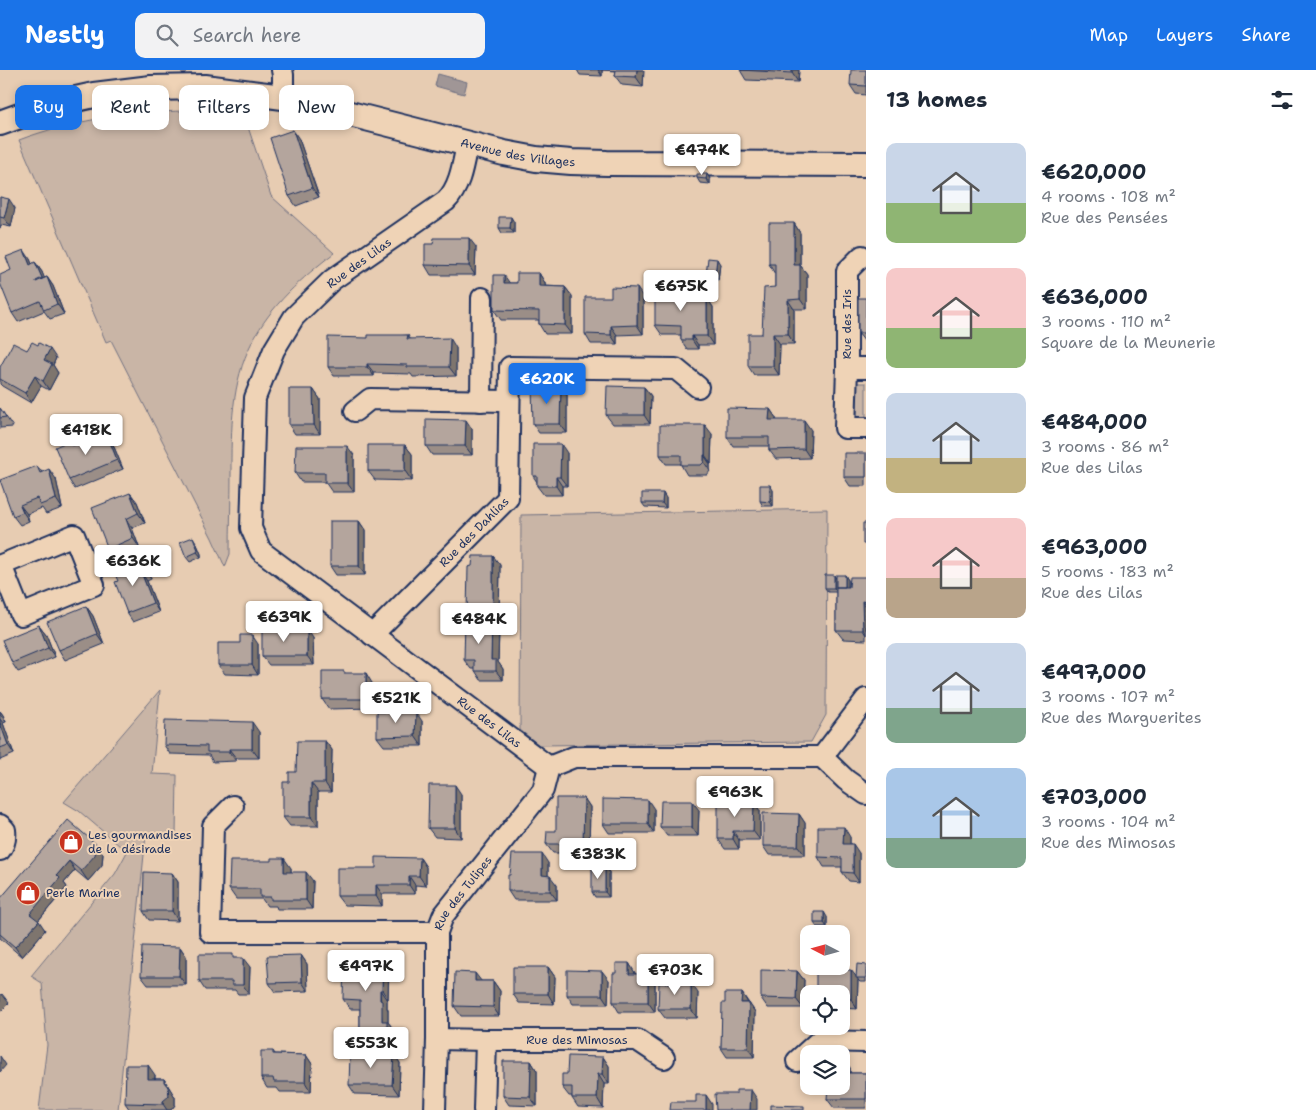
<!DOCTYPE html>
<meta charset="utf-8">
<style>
:root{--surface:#fff;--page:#f2f2f3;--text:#1f2937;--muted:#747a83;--accent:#1a73e8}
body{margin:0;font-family:"Shantell Sans",sans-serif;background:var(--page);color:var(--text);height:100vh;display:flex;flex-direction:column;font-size:19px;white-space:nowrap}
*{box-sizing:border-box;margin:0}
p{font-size:16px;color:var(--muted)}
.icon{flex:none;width:28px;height:28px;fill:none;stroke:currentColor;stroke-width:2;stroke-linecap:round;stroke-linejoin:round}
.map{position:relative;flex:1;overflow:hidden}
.details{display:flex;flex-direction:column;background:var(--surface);width:450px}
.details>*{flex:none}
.guide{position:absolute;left:15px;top:15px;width:475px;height:45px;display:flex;gap:10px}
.needle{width:32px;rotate:276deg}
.buttons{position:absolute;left:800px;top:855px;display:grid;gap:10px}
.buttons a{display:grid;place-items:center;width:50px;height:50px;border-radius:10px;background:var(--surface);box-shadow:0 2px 8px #0003;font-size:25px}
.price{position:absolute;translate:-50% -42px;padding:0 11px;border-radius:5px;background:#fff;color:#222;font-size:16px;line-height:32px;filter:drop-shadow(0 1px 2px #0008)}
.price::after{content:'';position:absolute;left:50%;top:30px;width:15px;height:11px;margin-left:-8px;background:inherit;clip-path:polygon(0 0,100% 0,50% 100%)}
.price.on{background:var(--accent);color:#fff}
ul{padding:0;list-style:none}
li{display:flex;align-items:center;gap:15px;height:125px;padding:0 20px}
li span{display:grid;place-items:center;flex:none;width:140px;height:100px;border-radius:10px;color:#555}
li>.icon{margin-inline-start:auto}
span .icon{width:60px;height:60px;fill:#fffc;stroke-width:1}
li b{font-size:21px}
h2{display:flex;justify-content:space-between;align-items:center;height:60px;padding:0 20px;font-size:21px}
.chip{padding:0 18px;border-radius:10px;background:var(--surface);box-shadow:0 2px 8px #0003;font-size:18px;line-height:45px}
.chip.on{background:var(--accent);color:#fff}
header{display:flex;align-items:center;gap:30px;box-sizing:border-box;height:70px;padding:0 25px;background:var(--accent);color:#fff}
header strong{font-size:24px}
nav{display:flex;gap:28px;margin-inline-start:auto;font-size:18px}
.search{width:350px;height:45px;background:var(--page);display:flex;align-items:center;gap:12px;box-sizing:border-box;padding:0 18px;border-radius:10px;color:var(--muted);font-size:19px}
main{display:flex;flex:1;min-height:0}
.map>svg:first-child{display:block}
</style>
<header>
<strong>Nestly</strong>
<div class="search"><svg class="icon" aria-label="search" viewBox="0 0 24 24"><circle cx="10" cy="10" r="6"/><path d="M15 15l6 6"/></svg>Search here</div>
<nav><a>Map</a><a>Layers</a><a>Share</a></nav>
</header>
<main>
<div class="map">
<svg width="866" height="1040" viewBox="0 0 866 1040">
<rect width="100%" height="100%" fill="#e7ccb2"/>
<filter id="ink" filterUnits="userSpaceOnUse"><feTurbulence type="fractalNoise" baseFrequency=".02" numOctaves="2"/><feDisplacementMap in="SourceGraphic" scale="10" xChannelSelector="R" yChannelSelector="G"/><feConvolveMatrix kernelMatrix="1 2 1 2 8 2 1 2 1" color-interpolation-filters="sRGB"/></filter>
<g filter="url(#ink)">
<path fill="#c9b5a6" stroke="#727282" d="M186,41L244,45L271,126L334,183C302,208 271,235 252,272C231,313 231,359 231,404C231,430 230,457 230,484L225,497L212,468L111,270L106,272L19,70C72,50 130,42 186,41Z
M857,313H866V349H857Z
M827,439L826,645L811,672L539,675L520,660L521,445Z
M160,620L152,704L177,705L176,765H146L118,1040H39L47,975L42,913L31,906L115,804L127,782L79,741L64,732Z"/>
<path fill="#a09696" stroke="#6b6d80" d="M438,4L467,12L464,24L435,16Z"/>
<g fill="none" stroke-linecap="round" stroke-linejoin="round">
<g stroke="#1b2f5e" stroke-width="24">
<g id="minor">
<path d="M282,0L283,5V27"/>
<path id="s1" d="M467,74C463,94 460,117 446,131L332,210L294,247L274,280L255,328L251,458L261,481L549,697L574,687H822L866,629"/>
<path d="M862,186L847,201V298L845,358H866"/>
<path d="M847,298H866"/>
<path d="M481,331L482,228"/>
<path d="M355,341L370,329L509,331"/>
<path d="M0,495H1L74,465L94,515L21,545L1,495"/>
<path id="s2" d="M372,565L508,428L510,297L676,299L698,317"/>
<path d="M822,687L846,710L866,724"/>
<path d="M233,736L213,756L210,862H437"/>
<path d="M0,755L5,760C6,768 5,774 0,780"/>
<path id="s3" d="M437,969V862L443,846L543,720L549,697"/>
<path d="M797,991L819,971L866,972"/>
<path d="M435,1040L437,969L486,970"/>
<path id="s4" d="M484,1040L486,970H637L664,988"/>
</g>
</g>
<g stroke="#1b2f5e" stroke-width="28">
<g id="tertiary">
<path id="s5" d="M0,53L39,39L67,31L94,25L151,18L205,17L283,27L504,83L536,89L571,92L607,93L866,94"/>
</g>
</g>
<use href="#minor" stroke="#efd3b6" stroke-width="20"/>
<use href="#tertiary" stroke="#efd3b6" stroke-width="24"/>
</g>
<path fill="#9b8e87" stroke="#1b2f5e" d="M577,0H643V17L622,15L615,6L616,1L602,0V6L580,5Z
M740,0H799L798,12L746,10Z
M866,0V25L856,24L850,15Z
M299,69L319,127L296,136L289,126Z
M707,104L710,109V114L700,113L697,108Z
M0,127L15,138L11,157L1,155L0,159Z
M514,152V163H502L499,158Z
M794,153L800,163V195L807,204V239H794V274H780L779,305H754L748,296L762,264L775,217V204L769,194Z
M476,177L475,205H431L425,195Z
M30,189L32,194L35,192L42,202L44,208L47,207L53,216L64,244L50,249L44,241L18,252L12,243L11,200Z
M720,194L718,210L710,209L706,205Z
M539,203L545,213V216L565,217L572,226V264H545L539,254V250H501L494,240L510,213H517Z
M643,227V264L617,265V274H591L585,264Z
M688,228H707L713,237V275H698V279H687L681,270V265H662L655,255Z
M866,228V272H865L858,263Z
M408,265L410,269L456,278V306L413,307L411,304L374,303V306H334L328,297L368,268Z
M27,280L56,288L53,295L58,303L49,320L41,316L31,333L2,316L0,314V297Z
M561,315L567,325V363H539L533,354Z
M644,317L651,326L650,354H613L606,345Z
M313,319L320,329V364H295L289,355Z
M0,338L13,357L0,358Z
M770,339L776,348V350L811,360L810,388L776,389L769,380V376H733L727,367Z
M472,359V385H432L426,376Z
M712,364L711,394H710V401L707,405H687L681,395V394H666L660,385Z
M112,372L123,399L75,419L69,410Z
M405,375L412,384V411L375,410L368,401Z
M567,383V416H562V425H544L537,416V412L533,406Z
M866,383V416H850L844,407Z
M354,385V422H332L325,412H301L295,403Z
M37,396L42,402L56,409L62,438L46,444L42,438L27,444L29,451L20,455L13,446Z
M773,420V436H763L760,431Z
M130,423L137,432L145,453L132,458L139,477L114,488L108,479Z
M666,428V438L645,437L642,433Z
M359,451L365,460V505H336L330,496Z
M196,472L201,484V487L190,492L186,487Z
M493,486L500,495L499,550H473L467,541L472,496Z
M141,491L148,501L151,509L147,511L159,542L133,552L127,543L118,511Z
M845,505L848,510V517L866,507V570L843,569L836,560V522H828L825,518L836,508Z
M86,536L93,546L104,574L65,590L59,580Z
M39,555L46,564L55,587L18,602L12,593Z
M499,559L498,592L503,599V610H481L474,599H471L464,590Z
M313,568L314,595H269L262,586Z
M258,574V605L225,604L218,595Z
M345,603L372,613L373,638L329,639L322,629Z
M0,641L3,645L6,652L3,653L14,684L0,690Z
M422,651V676H384L377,667Z
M259,662V688H236V691L213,692L209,685L170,684L164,675Z
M325,671L332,680L331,722H318V756H290L283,747L289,712L296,702Z
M461,724V768L435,767L428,758Z
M584,728L590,737L589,783H553L546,774L556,761Z
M754,732L760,741V770H739V779H725L718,769Z
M654,739V763H609L603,754Z
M699,740L698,766H667L660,757Z
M799,744L805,753V785H769L763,776Z
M850,767V774L859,783V812L849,811L842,802V797H824L818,787Z
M97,775L103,784L102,795L88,811L75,800L64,813L67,817L38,851L45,860L22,887L0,868V829Z
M420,788L426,797V816L415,815V824H382V836L344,835L337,826L376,798Z
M548,793V806L557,815V830H514L508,821L510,805Z
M291,798V802L313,811L312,839H277L276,836H267L262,829H236L229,819Z
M609,802V827H595L592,822Z
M172,803L178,812V851L149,850L143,841Z
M827,847V857H817L814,853Z
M180,877L186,886V915H148L141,906Z
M301,885L307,894L308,921L275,922L269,913Z
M235,888L250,897L249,924H238L235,920H205L199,911Z
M629,893L635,903V904H648L655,913V942H619L613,932L616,903Z
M866,895V912H860L858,910L857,939L841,938V924L856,907Z
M389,897L388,929L387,930V938L388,940V952L394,960V974H366L360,964V939H350L343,929Z
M548,897L555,907L554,934L519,933L513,924Z
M797,901L804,910L803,938H768L761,928Z
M609,910L608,934H573L567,925Z
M481,911H493L500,921L499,946H461L454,936Z
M698,923L697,948H665L658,939Z
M742,923L755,942L754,987H727L721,978L725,933Z
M273,981L275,984L306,985L312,994L311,1022H280L277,1018H267L261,1008Z
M394,984L400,993L399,1025L355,1024L349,1015Z
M603,987L609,996V1014H604L603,1038L578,1037L572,1028V1026H569L562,1017L567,1004Z
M844,989L850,998V1003H866V1038H834L827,1029Z
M531,991L537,1001V1036L509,1035L503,1026Z
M155,1005V1009H164L170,1019L175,1027V1035L171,1040H130L125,1033Z"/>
<path fill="#7e746e" stroke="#1b2f5e" d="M598,0H602V6Z
M637,0H643L644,1L643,17L636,7Z
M792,0H799L798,12L792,3Z
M293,60L299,69L319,127L312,118Z
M707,104L710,109V114L706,109Z
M9,129L15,138L11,157L4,148Z
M511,147L514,152V163L510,158Z
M794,153L800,163V195L807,204V239L800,229L794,195Z
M469,168L476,177L475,205L469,196Z
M24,180L30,189L36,204L30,195Z
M717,189L720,194L718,210L715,205Z
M35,192L42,202L48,217L42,208Z
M539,203L545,213L546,225L539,216Z
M504,205L511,215L504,213Z
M47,207L53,216L64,244L57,234Z
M565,217L572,226V264L565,255Z
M637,218L643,227V264L637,255Z
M681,218L688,227L681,228Z
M707,228L713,237V275L707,266Z
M788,230L794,239V274L788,264Z
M611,256L617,265V274L611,265Z
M773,264L780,274L779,305L773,296Z
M692,266L698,275V279L692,270Z
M450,268L456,278V306L449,297Z
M50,279L56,288L53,295L58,303L49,320L43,311L44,290Z
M367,294L374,303V306L367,297Z
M35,306L41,316L31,333L25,323Z
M561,315L567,325V363L560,354Z
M644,317L651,326L650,354L644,345Z
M313,319L320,329V364L314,355Z
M770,339L776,348V360L769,350Z
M466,350L472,359V385L465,376Z
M804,350L811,360L810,388L804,379Z
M705,355L712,364L711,394L705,385Z
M106,362L112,372L123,399L117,390Z
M561,374L567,383V416L560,407Z
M405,375L412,384V411L405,401Z
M347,376L354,385V422L347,413Z
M704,385L710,394V401L704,392Z
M49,399L56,409L62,438L56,429Z
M556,407L562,416V425L556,416Z
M770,415L773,420V436L770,432Z
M130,423L137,432L145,453L138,443Z
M663,423L666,428V438L662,433Z
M20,435L27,444L29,451L23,442Z
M126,449L132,458L139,477L133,468Z
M359,451L365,460V505L359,496Z
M193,467L196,472L201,484V487L197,482Z
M493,486L500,495L499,550L493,541Z
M141,491L148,501L151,509L145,500Z
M141,502L147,511L159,542L153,533Z
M834,505L837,510V522L834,518Z
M845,505L848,510V522L845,517Z
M862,531L866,537V565L863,560Z
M86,536L93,546L104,574L97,564Z
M492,550L499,559L498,592L503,599V610L496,601L491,590Z
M39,555L46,564L55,587L48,578Z
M307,559L313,568L314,595L307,586Z
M252,565L258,574V605L252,595Z
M366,603L372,613L373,638L366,629Z
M0,641L3,645L6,652L0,644Z
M416,642L422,651V676L415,666Z
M0,649L3,653L14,684L8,675L0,653Z
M252,652L259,662V688L252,679Z
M325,671L332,680L331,722L325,713Z
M229,679L236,688V691L229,682Z
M311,713L318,722V756L311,747Z
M455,715L461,724V768L455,758Z
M584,728L590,737L589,783L583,774Z
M648,730L654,739V763L648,754Z
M692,731L699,740L698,766L692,757Z
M754,732L760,741V770L753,761Z
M799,744L805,753V785L798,776Z
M844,757L850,767V783L843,774Z
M733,761L739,770V779L733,769Z
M853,774L859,783V812L853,803Z
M97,775L103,784L102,795L88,811L81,801Z
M542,784L548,793V815L542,805Z
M284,788L291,798V811L284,802Z
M420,788L426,797V816L419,806Z
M69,791L75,800L64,813L67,817L36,853L30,844L57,805Z
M605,797L609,802V827L605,822Z
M306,802L313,811L312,839L306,830Z
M172,803L178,812V851L172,841Z
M409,806L415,815V824L409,815Z
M550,806L557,815V830L550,821Z
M376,815L382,824V836L376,826Z
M824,842L827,847V857L824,853Z
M39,851L45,860L22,887L15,877Z
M180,877L186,886V915L179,906Z
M301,885L307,894L308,921L302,912Z
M243,888L250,897L249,924L243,915Z
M383,888L389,897L388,929L382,920Z
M629,893L635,903V913L629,904Z
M548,897L555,907L554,934L548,924Z
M851,900L858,909L857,939L851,929Z
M602,901L609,910L608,934L602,925Z
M797,901L804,910L803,938L796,929Z
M475,903L482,912L475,911Z
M648,904L655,913V942L648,932Z
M493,911L500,921L499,946L493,937Z
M691,913L698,923L697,948L691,939Z
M380,920L387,930V938L388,940V952L394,960V974L387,964L382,951Z
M742,923L748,933H741Z
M2,924L9,933L0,942V926Z
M749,933L755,942L754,987L748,978Z
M394,984L400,993L399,1025L392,1015Z
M306,985L312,994L311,1022L305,1012Z
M0,986L6,995L0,1002Z
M603,987L609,996V1014L602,1004Z
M844,989L850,998V1012L844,1003Z
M531,991L537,1001V1036L530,1027Z
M148,995L155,1005L154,1018L148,1009Z
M598,1004L604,1014L603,1038L597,1028Z
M164,1009L175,1027V1035L171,1040H167L163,1034Z
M751,1020L757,1029V1040H750Z
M706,1025L712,1034V1040H706Z"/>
<path fill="#b4a59d" stroke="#1b2f5e" d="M616,0H637L636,7L615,6Z
M740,0H792V3Z
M851,0H866V16L850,15Z
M293,60L312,118L289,126L270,68Z
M697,104H707L706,109L697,108Z
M0,127L9,129L4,148L0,147Z
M499,147H511L510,158H499Z
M769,153H794V195H800V229L788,230V264H773V296H748V264H762L764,218L775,217V194H769Z
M434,168H469V196L425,195V174H433Z
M24,180L30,195L35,192L42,208L36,211V212L47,207L57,234L44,240L40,231L12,243L0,213V205L11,200L6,187Z
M708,188L717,189L715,205H706Z
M517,203H539V216L565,217V255L539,254V241L494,240V205H504V213H517Z
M611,217L637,218V255L611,256V265L585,264V227H611Z
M655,218H681V228H707V266H692V270H681V256L655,255Z
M858,228H866V263H858Z
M368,265H408L407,269L450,268L449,297H407V295L367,294V297H328V267L368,268Z
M32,272L38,275L39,273L50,279L44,290L52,294L43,311L35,306L25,323L0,309V297L13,273L27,280Z
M561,315L560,354H533L532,316Z
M607,316L644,317V345H606Z
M289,319H313L314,355H289Z
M0,338L6,347L0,348Z
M727,338L770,339L769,350H804V379L769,380V367H727Z
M426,349L466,350L465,376H426Z
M660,355H705V385H704V392L701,395H681V385H660Z
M106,362L117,390L69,410L55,377L69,371L72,376Z
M533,374H561L560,407H556V416H537V406H533Z
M368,375H405V401H368Z
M296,376H347V413H325V403H295Z
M844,383H866V407H844Z
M37,396L40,403L49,399L56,429L40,435L37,428L20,435L23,442L13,446L0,410Z
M760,415H770V432L760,431Z
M130,423L138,443L126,449L133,468L108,479L92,438Z
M642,423H663L662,433H642Z
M330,451H359V496H330Z
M863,453H866V474H863Z
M193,467L198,480L197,482L186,487L180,472Z
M473,486H493V541H467L468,497L472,496Z
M141,491L145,500L141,502L153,533L127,543L115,512L118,511L114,502Z
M825,505H834V518H825Z
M836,505H845V517H836Z
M850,507H866V532L862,531L863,560H836V517H849Z
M86,536L97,564L59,580L47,552Z
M465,550H492L491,590H496V601H474V590H464Z
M39,555L48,578L12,593L2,570Z
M262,559H307V586H262Z
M240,565H252V595H218V573H240Z
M322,601H344V603H366V629H322Z
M377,642H416L415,666L377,667Z
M165,650L252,652V679H229V682H207V676L164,675Z
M0,653L8,675L0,678Z
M297,671H325V713H311V747H283V712H289V702H296Z
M429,715H455V758H428Z
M556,728H584L583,774H546L547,761H556Z
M603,729L648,730V754H603Z
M661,731H692V757H660Z
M718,732H754L753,761H733V769H718Z
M763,743L799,744L798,776H763Z
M68,750L97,775L95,785L81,801L69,791L57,805L60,808L30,844L39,851L15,877L0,864V829Z
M818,757H844L843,774H853V803L842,802V788L818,787Z
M512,784H542V805L550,806V821H508V805H510Z
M376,787L420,788L419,806H409V815H376V826H337V798H376Z
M271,788H284V802H306V830H271V827H260V819H229L230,791H271Z
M592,797H605V822H592Z
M144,802L172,803V841H143Z
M814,842H824V853H814Z
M142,876L180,877L179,906H141Z
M199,884H233V888H243V915H232V911H199Z
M301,885L302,912L269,913L267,886Z
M344,888H383L382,920H380V930L382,931V951H387V964H360V930L343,929Z
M616,893H629V904H648V932H613V903H616Z
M857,894L866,895V908H856Z
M513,897H548V924H513Z
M567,900L602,901V925H567Z
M761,900L797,901L796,929L761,928Z
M816,900H851V929H841V924H816Z
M455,902L475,903V911H493V937L454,936Z
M659,913H691V939H658Z
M725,923H742L741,933H749L748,978H721L722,933H725Z
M261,981H273V984L306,985L305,1012H274L273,1008H261Z
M350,983L394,984L392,1015H349Z
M568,986L603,987L602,1004H598L597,1028H572V1017H562V1004H567Z
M841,989H844V1003H866V1029H827L828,1016H841Z
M503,991H531L530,1027L503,1026Z
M126,995H148V1009H164V1012L168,1017L169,1026L163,1031V1034L125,1033Z
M736,1020H751L750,1040H716L715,1024H736Z
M696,1025H706V1040H670L671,1032H696Z
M771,1035L804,1036V1040H771Z"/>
</g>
<defs>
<g id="shop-disc" transform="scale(1.25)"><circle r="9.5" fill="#c8321e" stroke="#efd3b6"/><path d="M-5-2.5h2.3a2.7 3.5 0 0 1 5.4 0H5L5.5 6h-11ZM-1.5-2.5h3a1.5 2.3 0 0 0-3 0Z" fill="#fff"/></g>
</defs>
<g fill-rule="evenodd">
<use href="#shop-disc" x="71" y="772"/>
<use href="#shop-disc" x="28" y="823"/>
</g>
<g text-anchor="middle" stroke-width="4" stroke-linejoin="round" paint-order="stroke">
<g font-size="12" fill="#1b2f5e" stroke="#efd3b6">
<text dy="4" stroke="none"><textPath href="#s5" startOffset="530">Avenue des Villages</textPath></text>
<text transform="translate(359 193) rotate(-36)" y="4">Rue des Lilas</text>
<text transform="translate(847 254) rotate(-90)" y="4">Rue des Iris</text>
<text dy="4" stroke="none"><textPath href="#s2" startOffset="145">Rue des Dahlias</textPath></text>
<text dy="4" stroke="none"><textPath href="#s1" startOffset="784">Rue des Lilas</textPath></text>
<text dy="4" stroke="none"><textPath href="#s3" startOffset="154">Rue des Tulipes</textPath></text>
<text dy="4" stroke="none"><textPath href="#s4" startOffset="161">Rue des Mimosas</textPath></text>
</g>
<g font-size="12" fill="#1b2f5e" stroke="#efd3b6" text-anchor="start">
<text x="88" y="769">Les gourmandises<tspan x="88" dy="14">de la désirade</tspan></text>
<text x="46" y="827">Perle Marine</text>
</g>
</g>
</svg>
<div class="buttons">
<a><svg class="needle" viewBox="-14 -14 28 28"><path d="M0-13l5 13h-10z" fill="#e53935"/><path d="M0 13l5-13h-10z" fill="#747a83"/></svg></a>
<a><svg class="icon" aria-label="locate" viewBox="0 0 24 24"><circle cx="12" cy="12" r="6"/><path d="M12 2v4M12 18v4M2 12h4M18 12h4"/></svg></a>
<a><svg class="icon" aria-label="layers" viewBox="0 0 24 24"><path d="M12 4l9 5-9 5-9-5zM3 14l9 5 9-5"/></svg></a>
</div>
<b class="price" style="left:702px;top:106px">€474K</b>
<b class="price" style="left:681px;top:242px">€675K</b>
<b class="price on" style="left:547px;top:335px">€620K</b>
<b class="price" style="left:86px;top:386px">€418K</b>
<b class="price" style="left:133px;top:517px">€636K</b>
<b class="price" style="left:284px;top:573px">€639K</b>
<b class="price" style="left:479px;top:575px">€484K</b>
<b class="price" style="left:396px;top:654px">€521K</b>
<b class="price" style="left:735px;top:748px">€963K</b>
<b class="price" style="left:598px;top:810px">€383K</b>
<b class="price" style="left:366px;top:922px">€497K</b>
<b class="price" style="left:675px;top:926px">€703K</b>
<b class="price" style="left:371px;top:999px">€553K</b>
<div class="guide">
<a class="chip on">Buy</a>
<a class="chip">Rent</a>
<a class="chip">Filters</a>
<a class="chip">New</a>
</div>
</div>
<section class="details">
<h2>13 homes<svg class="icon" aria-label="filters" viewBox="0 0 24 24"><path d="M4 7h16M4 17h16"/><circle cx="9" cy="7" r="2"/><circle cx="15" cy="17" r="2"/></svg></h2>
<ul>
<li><span style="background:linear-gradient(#c9d6e8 60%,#8fb573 0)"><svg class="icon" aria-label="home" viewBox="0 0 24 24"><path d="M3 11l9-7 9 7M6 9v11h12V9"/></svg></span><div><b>€620,000</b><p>4 rooms · 108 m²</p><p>Rue des Pensées</p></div></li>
<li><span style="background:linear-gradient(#f6c9c9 60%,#8fb573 0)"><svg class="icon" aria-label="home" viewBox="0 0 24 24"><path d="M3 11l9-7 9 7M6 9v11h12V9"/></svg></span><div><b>€636,000</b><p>3 rooms · 110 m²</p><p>Square de la Meunerie</p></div></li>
<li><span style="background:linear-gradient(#c9d6e8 65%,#c2b280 0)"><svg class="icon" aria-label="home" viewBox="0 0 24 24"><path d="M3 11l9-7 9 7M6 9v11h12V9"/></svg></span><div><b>€484,000</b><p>3 rooms · 86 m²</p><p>Rue des Lilas</p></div></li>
<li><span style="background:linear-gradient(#f6c9c9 60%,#b9a48a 0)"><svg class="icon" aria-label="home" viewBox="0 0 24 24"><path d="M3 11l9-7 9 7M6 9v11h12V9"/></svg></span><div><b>€963,000</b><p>5 rooms · 183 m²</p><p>Rue des Lilas</p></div></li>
<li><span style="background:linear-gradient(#c9d6e8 65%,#7fa58c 0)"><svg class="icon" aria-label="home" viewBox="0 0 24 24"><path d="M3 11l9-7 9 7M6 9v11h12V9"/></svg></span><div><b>€497,000</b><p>3 rooms · 107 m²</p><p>Rue des Marguerites</p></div></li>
<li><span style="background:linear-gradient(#a9c7e8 70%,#7fa58c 0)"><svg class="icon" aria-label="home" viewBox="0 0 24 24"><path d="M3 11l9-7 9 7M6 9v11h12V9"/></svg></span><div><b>€703,000</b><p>3 rooms · 104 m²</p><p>Rue des Mimosas</p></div></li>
</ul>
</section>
</main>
